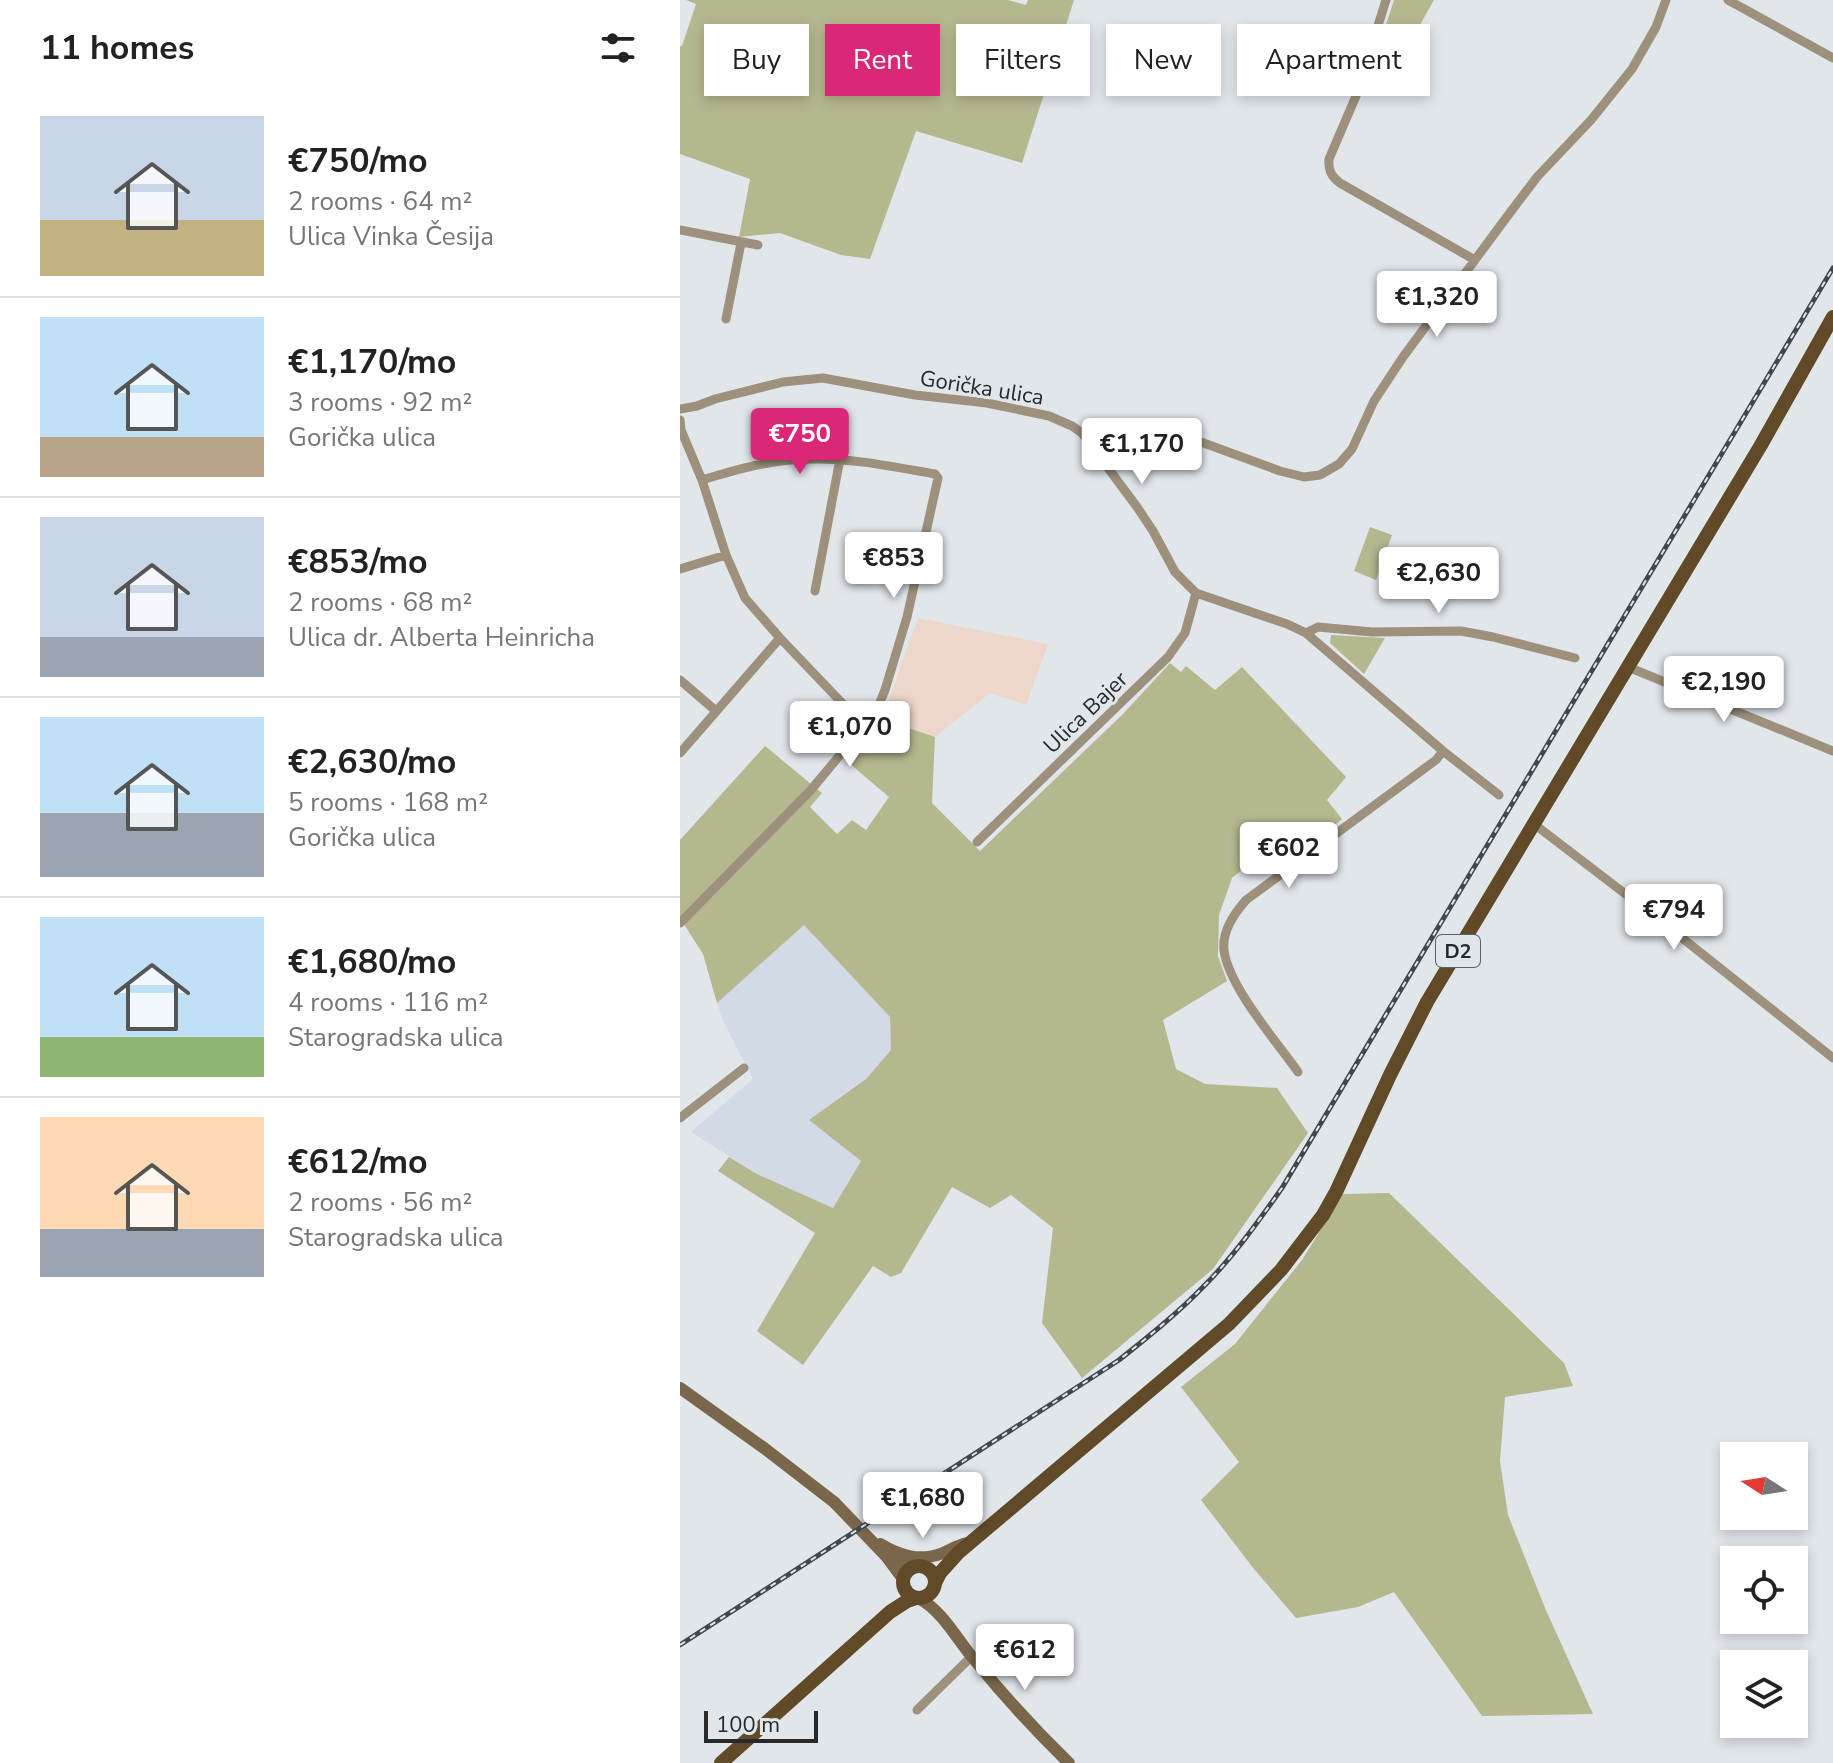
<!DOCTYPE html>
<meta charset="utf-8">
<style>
:root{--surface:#fff;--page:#f2f2f2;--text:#222;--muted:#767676;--line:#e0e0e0;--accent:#db2777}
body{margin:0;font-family:"Nunito Sans",sans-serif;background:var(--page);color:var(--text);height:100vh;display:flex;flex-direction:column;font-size:30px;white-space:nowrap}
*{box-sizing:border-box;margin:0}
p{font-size:26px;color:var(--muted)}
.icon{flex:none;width:44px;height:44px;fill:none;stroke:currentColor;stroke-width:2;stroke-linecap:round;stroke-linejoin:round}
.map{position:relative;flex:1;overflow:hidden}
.side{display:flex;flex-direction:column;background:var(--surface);width:680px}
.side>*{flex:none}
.hud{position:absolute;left:24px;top:24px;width:760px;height:72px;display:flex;gap:16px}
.needle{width:52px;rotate:282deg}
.buttons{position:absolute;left:1040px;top:1442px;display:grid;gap:16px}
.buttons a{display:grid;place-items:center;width:88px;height:88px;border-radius:0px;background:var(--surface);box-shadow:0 4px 12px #0003;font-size:40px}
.scale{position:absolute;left:24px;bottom:20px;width:114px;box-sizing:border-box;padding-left:8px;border:4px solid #27292b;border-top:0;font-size:22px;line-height:28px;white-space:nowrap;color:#27292b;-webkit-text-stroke:6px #e1e6eb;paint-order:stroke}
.price{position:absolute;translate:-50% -68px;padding:0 18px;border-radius:8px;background:#fff;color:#222;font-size:26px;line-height:52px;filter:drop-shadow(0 2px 4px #0008)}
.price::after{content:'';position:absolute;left:50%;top:48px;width:24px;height:18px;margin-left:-12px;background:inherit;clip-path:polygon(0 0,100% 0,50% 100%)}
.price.active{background:var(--accent);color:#fff}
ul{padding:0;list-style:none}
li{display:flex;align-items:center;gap:24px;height:200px;padding:0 40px}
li+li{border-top:2px solid var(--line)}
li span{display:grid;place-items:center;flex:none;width:224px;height:160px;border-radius:0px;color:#555}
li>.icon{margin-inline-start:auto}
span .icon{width:96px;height:96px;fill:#fffc;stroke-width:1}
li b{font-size:34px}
h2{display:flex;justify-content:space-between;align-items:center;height:96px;padding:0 40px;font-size:34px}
.tag{padding:0 28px;border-radius:0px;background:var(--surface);box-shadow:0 4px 12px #0003;font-size:28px;line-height:72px}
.tag.active{background:var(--accent);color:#fff}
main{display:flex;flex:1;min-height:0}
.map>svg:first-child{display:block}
</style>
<main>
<section class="side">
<h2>11 homes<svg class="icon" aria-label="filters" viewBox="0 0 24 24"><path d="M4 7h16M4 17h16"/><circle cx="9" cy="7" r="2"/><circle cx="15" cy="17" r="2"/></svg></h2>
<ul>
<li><span style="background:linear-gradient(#c9d6e8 65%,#c2b280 0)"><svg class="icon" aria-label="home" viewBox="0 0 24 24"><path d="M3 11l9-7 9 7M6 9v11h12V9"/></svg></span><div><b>€750/mo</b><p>2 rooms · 64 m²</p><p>Ulica Vinka Česija</p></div></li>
<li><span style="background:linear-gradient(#bfe0f5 75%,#b9a48a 0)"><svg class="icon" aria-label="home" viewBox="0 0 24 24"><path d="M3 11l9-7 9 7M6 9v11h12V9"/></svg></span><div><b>€1,170/mo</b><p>3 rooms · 92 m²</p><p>Gorička ulica</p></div></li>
<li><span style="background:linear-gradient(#c9d6e8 75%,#9aa5b1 0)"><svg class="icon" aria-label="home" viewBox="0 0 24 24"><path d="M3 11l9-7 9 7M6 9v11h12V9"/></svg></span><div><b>€853/mo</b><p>2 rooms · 68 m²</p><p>Ulica dr. Alberta Heinricha</p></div></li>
<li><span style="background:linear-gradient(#bfe0f5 60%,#9aa5b1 0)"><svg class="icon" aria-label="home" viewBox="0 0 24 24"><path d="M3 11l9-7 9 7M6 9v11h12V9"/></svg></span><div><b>€2,630/mo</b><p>5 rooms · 168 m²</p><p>Gorička ulica</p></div></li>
<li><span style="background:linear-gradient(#bfe0f5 75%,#8fb573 0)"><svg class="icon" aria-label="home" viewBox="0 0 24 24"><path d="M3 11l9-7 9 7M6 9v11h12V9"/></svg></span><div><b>€1,680/mo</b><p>4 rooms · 116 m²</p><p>Starogradska ulica</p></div></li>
<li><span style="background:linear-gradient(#ffd9b3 70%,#9aa5b1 0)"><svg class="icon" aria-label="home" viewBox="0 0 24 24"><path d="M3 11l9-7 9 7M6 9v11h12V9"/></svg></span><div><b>€612/mo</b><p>2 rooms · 56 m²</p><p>Starogradska ulica</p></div></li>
</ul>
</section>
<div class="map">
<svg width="1153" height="1763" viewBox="0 0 1153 1763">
<rect width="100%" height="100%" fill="#e1e6eb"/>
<path fill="#d1dae5" d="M124,925L210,1017L211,1050L186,1079L129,1120L181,1161L153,1208L77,1174L11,1132L73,1079L43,1021L37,1003Z"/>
<path fill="#edd6ca" d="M238,618L368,644L346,705L310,693L255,737L202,719Z"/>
<path fill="#b5b78f" d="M6,0H328L346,5L348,0H394L342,163L236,131L190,259L161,255L100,233L59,237L70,179L0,154V46H2L16,4Z
M714,0H754L719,62L698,50Z
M690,527L712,535L696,580L674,571Z
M651,635L705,638L684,674L650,643Z
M490,663L501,672L506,666L535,690L562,667L666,777L647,800L662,819L609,862L597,841L552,878L539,915L538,956L547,981L483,1020L496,1069L525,1084L597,1088L628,1133L533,1269L402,1378L362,1323L373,1228L331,1195L310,1208L272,1187L221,1273L211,1277L193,1266L123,1365L77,1331L135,1233L38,1171L49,1157L77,1174L153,1208L181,1161L129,1120L186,1079L211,1050L210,1017L124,925L37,1003L23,954L0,918V840L85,746L142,793L130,807L157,834L172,820L186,830L209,797L169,763L202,719L255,737L252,803L300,851L443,714Z
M709,1193L884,1363L893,1386L825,1397L820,1461L828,1515L865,1608L913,1714L802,1716L714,1592L678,1607L616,1618L574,1569L521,1500L559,1462L501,1387L555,1344L622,1260L663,1194Z"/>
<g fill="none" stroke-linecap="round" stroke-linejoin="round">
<path stroke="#9d907d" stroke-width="9" d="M706,0L676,96L649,159C648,170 651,176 660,183L795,260
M1048,0L1153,58
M0,230L78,245
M46,319L61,243
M0,409L17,406L35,399L103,382L143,378L235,395L307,403L369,416L392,426L402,433L457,507L473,531L495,572L516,593L607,624L626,633L763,751L819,795
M0,420L1,430L22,480L46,555L65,598L100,638L184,726
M402,433L414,426L430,425L452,426L499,434L600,471L624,477L640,475L659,464L672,449L694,401L723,357L829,214L857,177L911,120L952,69L976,27L986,0
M0,569L46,555
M135,591L160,459
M626,633L638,627L692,632L781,631L813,637L895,658
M948,667L1153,751
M0,680L36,711
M0,753L100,638
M854,824L982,922L1153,1058
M297,842L488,657L505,633L516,593
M0,923L130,791L196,712L205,690L227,617L258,478L255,474C214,467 173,458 131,459C93,459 58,469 22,480
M618,1072C597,1042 548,986 544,950C542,931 554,914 566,900L756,760L763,751
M0,1118L64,1068
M237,1710L291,1657"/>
<path stroke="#7a674b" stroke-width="12" d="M0,1388L84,1448L154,1502L206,1556L223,1579
M200,1544C220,1556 240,1562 263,1553C272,1549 278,1545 288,1543
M210,1558L223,1565L233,1567
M240,1599C262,1611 277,1639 293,1658C323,1695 355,1730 389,1763"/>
<path stroke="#614a27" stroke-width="14" d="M223 1582a16 16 0 1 1 32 0a16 16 0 1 1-32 0Z
M255,1583L260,1573L278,1553L549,1324L601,1270L643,1215L656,1192L710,1075L747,1002L1081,445L1153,317
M41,1763L210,1612L227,1601L236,1598"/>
<g stroke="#444749" stroke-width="5">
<path id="rail" d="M0,1645L439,1360C468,1337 498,1313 524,1286C553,1257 578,1222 602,1188L1153,268"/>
</g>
<use href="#rail" stroke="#e1e6eb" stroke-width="2" stroke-dasharray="6" stroke-linecap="butt"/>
</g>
<g text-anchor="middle" stroke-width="6" stroke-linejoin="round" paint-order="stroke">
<rect fill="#e1e6eb" stroke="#5f6265" stroke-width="2" x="756" y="935" width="44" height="32" rx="6"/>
<g font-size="20" font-weight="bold" fill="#27292b">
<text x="778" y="958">D2</text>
</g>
<g font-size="22" fill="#27292b" stroke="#e1e6eb">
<text transform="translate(302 387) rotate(9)" y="8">Gorička ulica</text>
<text transform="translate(405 712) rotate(-44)" y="8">Ulica Bajer</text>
</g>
</g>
</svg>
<div class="buttons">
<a><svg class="needle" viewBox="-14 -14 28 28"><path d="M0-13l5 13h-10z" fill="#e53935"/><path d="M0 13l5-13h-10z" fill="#767676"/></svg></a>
<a><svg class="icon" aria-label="locate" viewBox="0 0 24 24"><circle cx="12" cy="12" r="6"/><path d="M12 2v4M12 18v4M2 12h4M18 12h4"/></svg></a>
<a><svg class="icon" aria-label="layers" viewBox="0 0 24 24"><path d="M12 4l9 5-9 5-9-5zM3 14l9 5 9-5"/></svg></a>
</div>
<div class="scale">100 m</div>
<b class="price" style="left:757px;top:339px">€1,320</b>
<b class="price active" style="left:120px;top:476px">€750</b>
<b class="price" style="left:462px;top:486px">€1,170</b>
<b class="price" style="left:214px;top:600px">€853</b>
<b class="price" style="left:759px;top:615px">€2,630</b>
<b class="price" style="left:1044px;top:724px">€2,190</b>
<b class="price" style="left:170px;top:769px">€1,070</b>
<b class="price" style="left:609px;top:890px">€602</b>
<b class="price" style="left:994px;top:952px">€794</b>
<b class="price" style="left:243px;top:1540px">€1,680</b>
<b class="price" style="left:345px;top:1692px">€612</b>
<div class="hud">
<a class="tag">Buy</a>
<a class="tag active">Rent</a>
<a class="tag">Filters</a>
<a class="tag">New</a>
<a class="tag">Apartment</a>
</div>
</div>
</main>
